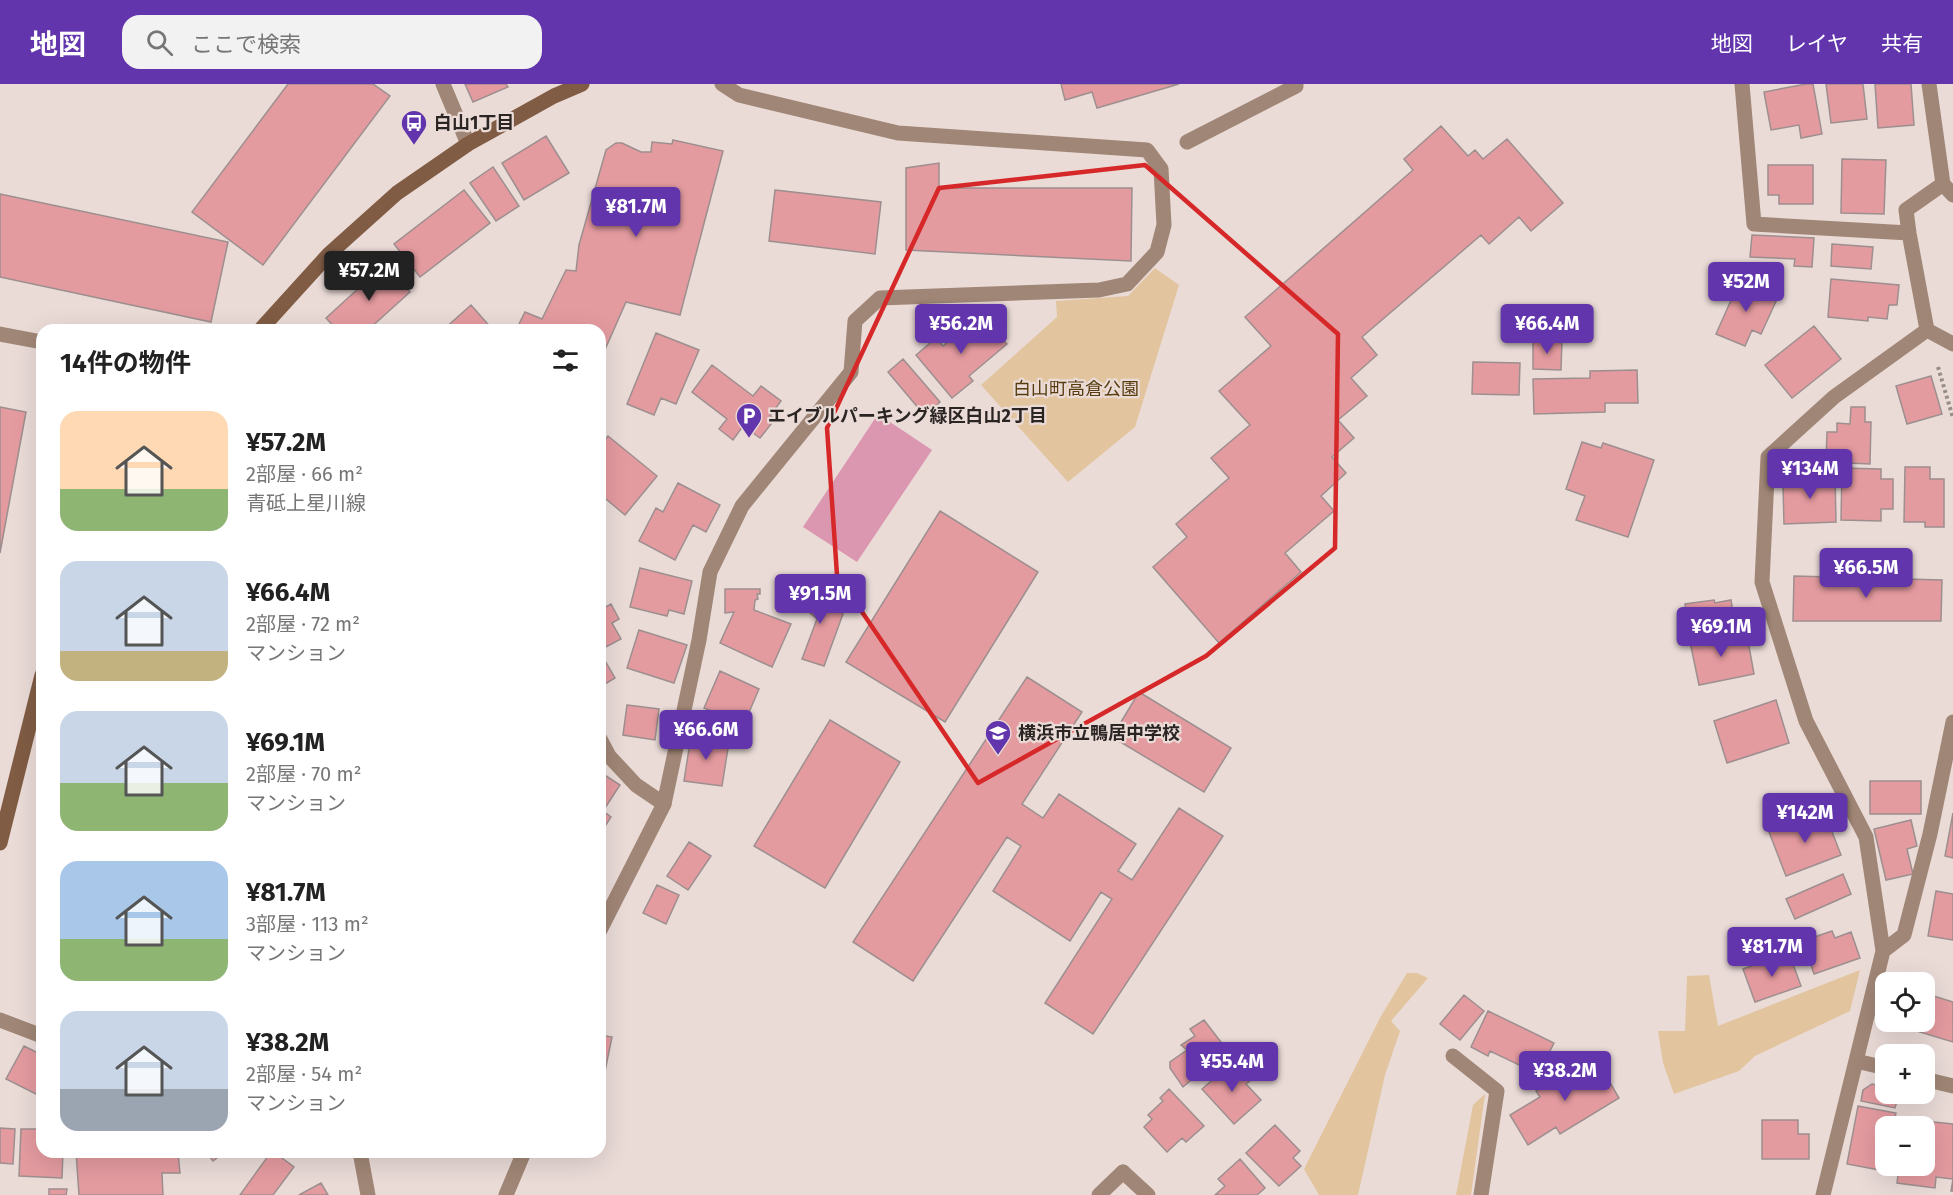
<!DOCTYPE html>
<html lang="ja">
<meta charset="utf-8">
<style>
:root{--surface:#fff;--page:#f2f2f2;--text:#222;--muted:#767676;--accent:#6235ad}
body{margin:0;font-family:"Fira Sans","Noto Sans JP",sans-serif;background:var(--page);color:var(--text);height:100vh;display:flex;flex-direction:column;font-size:22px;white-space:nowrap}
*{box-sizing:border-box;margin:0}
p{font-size:20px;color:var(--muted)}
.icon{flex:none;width:33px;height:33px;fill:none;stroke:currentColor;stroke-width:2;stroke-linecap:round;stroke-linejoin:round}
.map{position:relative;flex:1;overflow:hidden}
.sheet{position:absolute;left:36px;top:240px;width:570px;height:834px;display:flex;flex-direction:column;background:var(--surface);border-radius:18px;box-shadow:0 6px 24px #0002}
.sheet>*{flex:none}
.fabs{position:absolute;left:1875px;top:888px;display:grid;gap:12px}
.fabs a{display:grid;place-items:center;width:60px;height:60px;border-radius:12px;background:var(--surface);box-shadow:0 6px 24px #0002;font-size:30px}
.price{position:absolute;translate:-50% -51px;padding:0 14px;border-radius:6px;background:var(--accent);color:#fff;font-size:20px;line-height:39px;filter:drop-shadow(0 2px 3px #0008)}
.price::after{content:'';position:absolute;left:50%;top:36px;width:18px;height:14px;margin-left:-9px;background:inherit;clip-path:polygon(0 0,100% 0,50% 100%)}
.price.active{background:#222;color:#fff}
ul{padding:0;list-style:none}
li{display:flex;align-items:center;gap:18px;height:150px;padding:0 24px}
li span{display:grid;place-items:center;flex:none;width:168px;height:120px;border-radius:18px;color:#555}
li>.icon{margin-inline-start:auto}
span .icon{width:72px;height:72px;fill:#fffc;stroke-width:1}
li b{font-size:26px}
h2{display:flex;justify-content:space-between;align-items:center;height:72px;padding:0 24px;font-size:26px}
header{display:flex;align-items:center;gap:36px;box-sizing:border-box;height:84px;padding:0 30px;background:var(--accent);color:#fff}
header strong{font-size:28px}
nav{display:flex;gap:33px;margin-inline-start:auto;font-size:21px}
.search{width:420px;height:54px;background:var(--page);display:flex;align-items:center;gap:15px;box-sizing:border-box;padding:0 21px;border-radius:18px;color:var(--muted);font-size:22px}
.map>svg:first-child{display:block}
</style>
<header>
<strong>地図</strong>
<div class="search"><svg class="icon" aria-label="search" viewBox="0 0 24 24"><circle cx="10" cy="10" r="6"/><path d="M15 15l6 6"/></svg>ここで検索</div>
<nav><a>地図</a><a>レイヤ</a><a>共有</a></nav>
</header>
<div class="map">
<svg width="1953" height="1111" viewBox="0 0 1953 1111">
<rect width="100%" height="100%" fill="#eadbd7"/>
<path fill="#e2c59f" d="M1155,184L1179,201L1135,343L1068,398L981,301L1057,233L1056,217L1128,212Z
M1860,886L1850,927L1755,972L1739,987L1674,1010L1663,979L1658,947H1685L1687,892L1709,891L1718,942Z
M1407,889H1417L1428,894L1391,937L1400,947L1385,991L1358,1111H1319L1304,1085L1381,932Z
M1485,1010L1471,1111H1456L1473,1021Z"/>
<path fill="#db96b0" d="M878,330L932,366L857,478L803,443Z"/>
<path fill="#e49ba0" stroke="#9d8f8f" stroke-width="1.5" d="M288,0H373L390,12L263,181L192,128Z
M465,0H506L508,3L473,18Z
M1061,0H1179L1097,24L1092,8L1065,16Z
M1806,0H1813L1822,50L1801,54L1799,41L1771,46L1764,8Z
M1826,0H1863L1867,35L1831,39Z
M1875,0H1911L1914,41L1878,44Z
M1441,42L1468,72L1475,66L1483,75L1507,55L1563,119L1531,147L1519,133L1489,160L1481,151L1362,253L1377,271L1351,294L1367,312L1338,336L1354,354L1332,373L1346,389L1321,412L1334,427L1285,469L1301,488L1219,559L1153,483L1187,453L1176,440L1229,394L1211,374L1250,341L1219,307L1271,262L1245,233L1413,86L1404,75Z
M546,52L569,89L524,116L502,79Z
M673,56L723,67L680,231L626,218L600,277V246H516L525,228L542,235L566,186L576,187L579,161L606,66L616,59H622L641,68H651L652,58L672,60Z
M1842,75L1886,76L1884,130L1841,129Z
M939,79V104H1132L1131,177L906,166V84Z
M1768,81H1813V120H1779V111H1768Z
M493,83L519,122L496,137L470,99Z
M464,106L490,139L420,193L394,160Z
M775,106L881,118L875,170L769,157Z
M0,110L228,158L211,238L0,193Z
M1752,151L1814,154L1812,183L1794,182L1795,175L1750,173Z
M1832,160L1873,163L1871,185L1831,182Z
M384,181L410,208L368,246H337L326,234Z
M1831,195L1899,201L1897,221H1889L1887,235L1868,233V237L1828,233Z
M1740,196L1778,213L1761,250L1752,246L1745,262L1716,250Z
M471,221L493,246H443Z
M983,237L991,247L996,243L1006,254L1003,256L1007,260L969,292L973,297L952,314L916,271L936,254L943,262L954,252L949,247L959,239L963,243L968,238L974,245Z
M1814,242L1841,275L1792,314L1765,281Z
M656,249L699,266L676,320L661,314L654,331L627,320Z
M1533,256H1562L1561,286L1533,285Z
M903,275L940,318L925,332L888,288Z
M1473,278L1520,279L1519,311L1472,310Z
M712,281L753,312L761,302L781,317L770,332L775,335L760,354L743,342L733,356L719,345L727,335L692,308Z
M1637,286L1638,319H1605V328L1534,330L1533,295L1590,294V287Z
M1931,292L1942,330L1907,340L1896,302Z
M0,323L26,328L0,469Z
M1851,323H1865V338H1871L1870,380L1826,378L1827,348H1837V339L1850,340Z
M608,352L657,392L625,431L600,410V362Z
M1582,358L1601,364L1603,359L1654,376L1628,453L1576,436L1585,412L1566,405Z
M1905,383H1930V395H1944V443H1925V438H1904Z
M1842,384L1881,385V395H1893V425H1881V437L1841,436Z
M1835,390L1836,438L1784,440L1783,403H1789V392Z
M678,399L720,421L706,448L693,441L675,476L639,457L656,424L663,428Z
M940,427L1038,488L945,638L846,578Z
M640,484L692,497L684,530L669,526L667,532L630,523Z
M1794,492L1942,496L1941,537H1793Z
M809,500L843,530L824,582L802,575L817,535L794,515Z
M725,505H760V510H757L758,515L755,516L754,526L791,540L772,583L720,559L734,528L725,529Z
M1714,516L1715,519L1731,516L1734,535L1688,542L1685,520Z
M611,520L619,535L612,539L621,555L600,566V526Z
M639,546L687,561L674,599L627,584Z
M1707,549L1709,558L1747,551L1754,590L1699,601L1689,553Z
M600,568L615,594L600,603Z
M720,587L759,605L744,640L704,624Z
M1027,593L1082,628L1022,720L1043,734L1059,710L1136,760L1118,787L1132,796L1179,724L1223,752L1093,950L1045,919L1112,815L1101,808L1070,857L993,807L1021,762L1007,753L913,897L853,858Z
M1139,608L1231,664L1204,708L1112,653Z
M1776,616L1789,659L1727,679L1714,637Z
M627,621L659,625L655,656L623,651Z
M830,636L900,678L825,804L754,762Z
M691,652L729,658L722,702L684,697Z
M600,688L620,701L603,727L611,733L600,750Z
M1870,697H1921V730H1870Z
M1824,727L1841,771L1786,792L1769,748Z
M1953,729V774L1945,772Z
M1911,736L1917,762L1907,765L1913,790L1886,796L1874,745Z
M689,758L711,772L688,806L667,792Z
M1843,790L1851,810L1795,835L1786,815Z
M657,801L679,811L666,840L643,829Z
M1936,807L1953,810V856L1928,852Z
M1832,847L1835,854L1851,848L1860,874L1814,890L1803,857Z
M1789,869L1801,902L1755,918L1743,885Z
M1924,909L1953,918V958L1887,938H1924Z
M1464,911L1484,927L1460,956L1440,940Z
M1488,927L1554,959L1538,990L1490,967L1488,972L1471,963Z
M1204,936L1227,966L1183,1003L1170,984V978L1187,966L1181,961L1195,952L1190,945Z
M600,951L612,953L605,987L600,986Z
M24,962L42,971V1013L6,995Z
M1588,975L1595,986L1601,983L1619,1014L1560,1050L1556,1043L1528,1061L1510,1031L1540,1013L1536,1007Z
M1233,978L1250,997L1246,1000L1261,1016L1234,1040L1202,1005Z
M1872,1000L1886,1003V1010H1899L1895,1024L1861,1017L1863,1006Z
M1169,1005L1204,1042L1186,1058L1182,1054L1167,1068L1144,1043L1152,1035L1148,1031L1163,1017L1160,1014Z
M1858,1022L1896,1029L1893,1042H1886L1885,1087L1847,1080Z
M1905,1035L1953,1040V1107H1951L1953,1095L1936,1093L1935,1104L1897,1099L1899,1082H1924V1042H1904Z
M1762,1036H1798V1050H1809V1075H1762Z
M1275,1041L1300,1067L1293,1074L1301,1082L1279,1102L1246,1069Z
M0,1044L15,1045L13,1080L0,1079Z
M21,1045H42V1068H63L62,1094L19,1092Z
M76,1068H178L180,1089H162L163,1111H79Z
M206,1068H225L213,1077Z
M271,1068H274L294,1083L273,1111H240Z
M1240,1075L1265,1104L1257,1111H1215L1225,1102L1218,1095Z
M321,1099L328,1111H299Z
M49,1105H67L66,1111H49Z"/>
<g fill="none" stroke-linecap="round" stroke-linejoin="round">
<path stroke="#978d89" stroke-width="4" stroke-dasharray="3 3" stroke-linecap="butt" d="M1938,283L1953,334"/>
<path stroke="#a08676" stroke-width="15" d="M1187,58L1296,2V0
M600,655L609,672L636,701L664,720
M0,936L42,952
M1453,972L1497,1007L1481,1111
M1099,1111L1123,1088"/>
<path stroke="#a08676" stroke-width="15" d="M443,0L468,60
M1742,0L1754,140L1909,149
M1943,100L1953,111
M1927,246L1909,149L1906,126L1943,100L1929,0
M600,846L664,720L699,556L710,488L742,422L851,288L855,237L880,214L1099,206L1127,200L1157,168L1164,141L1161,85L1147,66L898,49L739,11L722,0
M1883,867L1904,851L1930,750L1953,638
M1856,977L1886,984
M1924,995L1953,1002
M1123,1088L1148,1111
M506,1111L524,1068
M1823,1111L1883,867L1866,753L1806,637L1762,498L1768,373L1834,313L1927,246L1953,260"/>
<path stroke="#a08676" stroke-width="15" d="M0,250L42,258
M360,1068L368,1111"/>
<path stroke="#805c44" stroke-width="15" d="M260,246L329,170L397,109L468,60L554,12L582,0
M0,759L42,591"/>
</g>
<path fill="none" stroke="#d62828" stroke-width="4.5" stroke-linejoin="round" d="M1145,81L1338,250L1335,464L1206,572L978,699L837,491L827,344L939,104Z"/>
<defs>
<g id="bus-pin" transform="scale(1.35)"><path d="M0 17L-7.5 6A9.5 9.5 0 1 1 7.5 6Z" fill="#6235ad" stroke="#eadbd7"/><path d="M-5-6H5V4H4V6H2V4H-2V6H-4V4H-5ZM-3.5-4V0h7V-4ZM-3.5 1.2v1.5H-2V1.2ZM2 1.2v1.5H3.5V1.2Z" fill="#fff"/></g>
<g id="parking-pin" transform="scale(1.35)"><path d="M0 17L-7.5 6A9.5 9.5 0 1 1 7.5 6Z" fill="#6235ad" stroke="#eadbd7"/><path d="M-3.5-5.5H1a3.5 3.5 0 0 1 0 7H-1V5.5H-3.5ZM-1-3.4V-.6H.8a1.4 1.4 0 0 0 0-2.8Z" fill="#fff"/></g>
<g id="school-pin" transform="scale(1.35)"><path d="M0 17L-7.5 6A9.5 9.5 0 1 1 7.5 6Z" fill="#6235ad" stroke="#eadbd7"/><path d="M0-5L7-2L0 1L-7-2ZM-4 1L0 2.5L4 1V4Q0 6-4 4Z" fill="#fff"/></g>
</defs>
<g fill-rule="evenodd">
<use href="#bus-pin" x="414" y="39"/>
<use href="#parking-pin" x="749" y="332"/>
<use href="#school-pin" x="998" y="649"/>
</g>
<g text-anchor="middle" stroke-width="4.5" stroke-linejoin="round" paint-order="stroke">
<g font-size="18" font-weight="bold" fill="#2a2523" stroke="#eadbd7" text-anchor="start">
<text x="434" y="45">白山1丁目</text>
<text x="768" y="338">エイブルパーキング緑区白山2丁目</text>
<text x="1018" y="655">横浜市立鴨居中学校</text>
</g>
<g font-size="18" fill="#583c0f" stroke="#eadbd7">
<text x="1076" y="311">白山町高倉公園</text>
</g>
</g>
</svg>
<div class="fabs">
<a><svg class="icon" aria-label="locate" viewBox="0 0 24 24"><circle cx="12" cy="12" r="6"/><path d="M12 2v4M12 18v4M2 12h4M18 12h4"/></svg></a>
<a>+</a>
<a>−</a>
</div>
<b class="price" style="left:636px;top:154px">¥81.7M</b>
<b class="price active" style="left:369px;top:218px">¥57.2M</b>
<b class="price" style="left:1746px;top:229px">¥52M</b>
<b class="price" style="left:961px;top:271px">¥56.2M</b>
<b class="price" style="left:1547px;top:271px">¥66.4M</b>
<b class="price" style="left:1810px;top:416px">¥134M</b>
<b class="price" style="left:1866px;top:515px">¥66.5M</b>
<b class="price" style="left:820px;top:541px">¥91.5M</b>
<b class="price" style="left:1721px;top:574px">¥69.1M</b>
<b class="price" style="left:706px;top:677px">¥66.6M</b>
<b class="price" style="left:1805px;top:760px">¥142M</b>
<b class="price" style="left:1772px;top:894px">¥81.7M</b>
<b class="price" style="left:1232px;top:1009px">¥55.4M</b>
<b class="price" style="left:1565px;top:1018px">¥38.2M</b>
<section class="sheet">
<h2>14件の物件<svg class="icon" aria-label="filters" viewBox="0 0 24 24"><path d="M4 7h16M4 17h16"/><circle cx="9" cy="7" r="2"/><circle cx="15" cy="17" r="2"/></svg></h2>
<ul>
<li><span style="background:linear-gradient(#ffd9b3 65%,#8fb573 0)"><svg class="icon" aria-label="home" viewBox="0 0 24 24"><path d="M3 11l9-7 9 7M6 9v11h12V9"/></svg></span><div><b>¥57.2M</b><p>2部屋 · 66 m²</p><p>青砥上星川線</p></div></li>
<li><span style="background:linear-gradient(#c9d6e8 75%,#c2b280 0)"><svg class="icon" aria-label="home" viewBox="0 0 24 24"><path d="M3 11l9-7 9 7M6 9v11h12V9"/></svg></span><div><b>¥66.4M</b><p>2部屋 · 72 m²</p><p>マンション</p></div></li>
<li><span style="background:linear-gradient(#c9d6e8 60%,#8fb573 0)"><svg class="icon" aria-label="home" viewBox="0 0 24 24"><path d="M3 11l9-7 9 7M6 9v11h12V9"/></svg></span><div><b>¥69.1M</b><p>2部屋 · 70 m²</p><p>マンション</p></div></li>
<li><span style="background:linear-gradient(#a9c7e8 65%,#8fb573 0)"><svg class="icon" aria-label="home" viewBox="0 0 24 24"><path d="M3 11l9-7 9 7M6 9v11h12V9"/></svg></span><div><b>¥81.7M</b><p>3部屋 · 113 m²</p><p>マンション</p></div></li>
<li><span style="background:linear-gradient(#c9d6e8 65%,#9aa5b1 0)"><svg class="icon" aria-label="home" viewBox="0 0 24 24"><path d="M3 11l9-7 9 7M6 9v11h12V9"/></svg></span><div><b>¥38.2M</b><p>2部屋 · 54 m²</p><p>マンション</p></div></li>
</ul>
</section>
</div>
